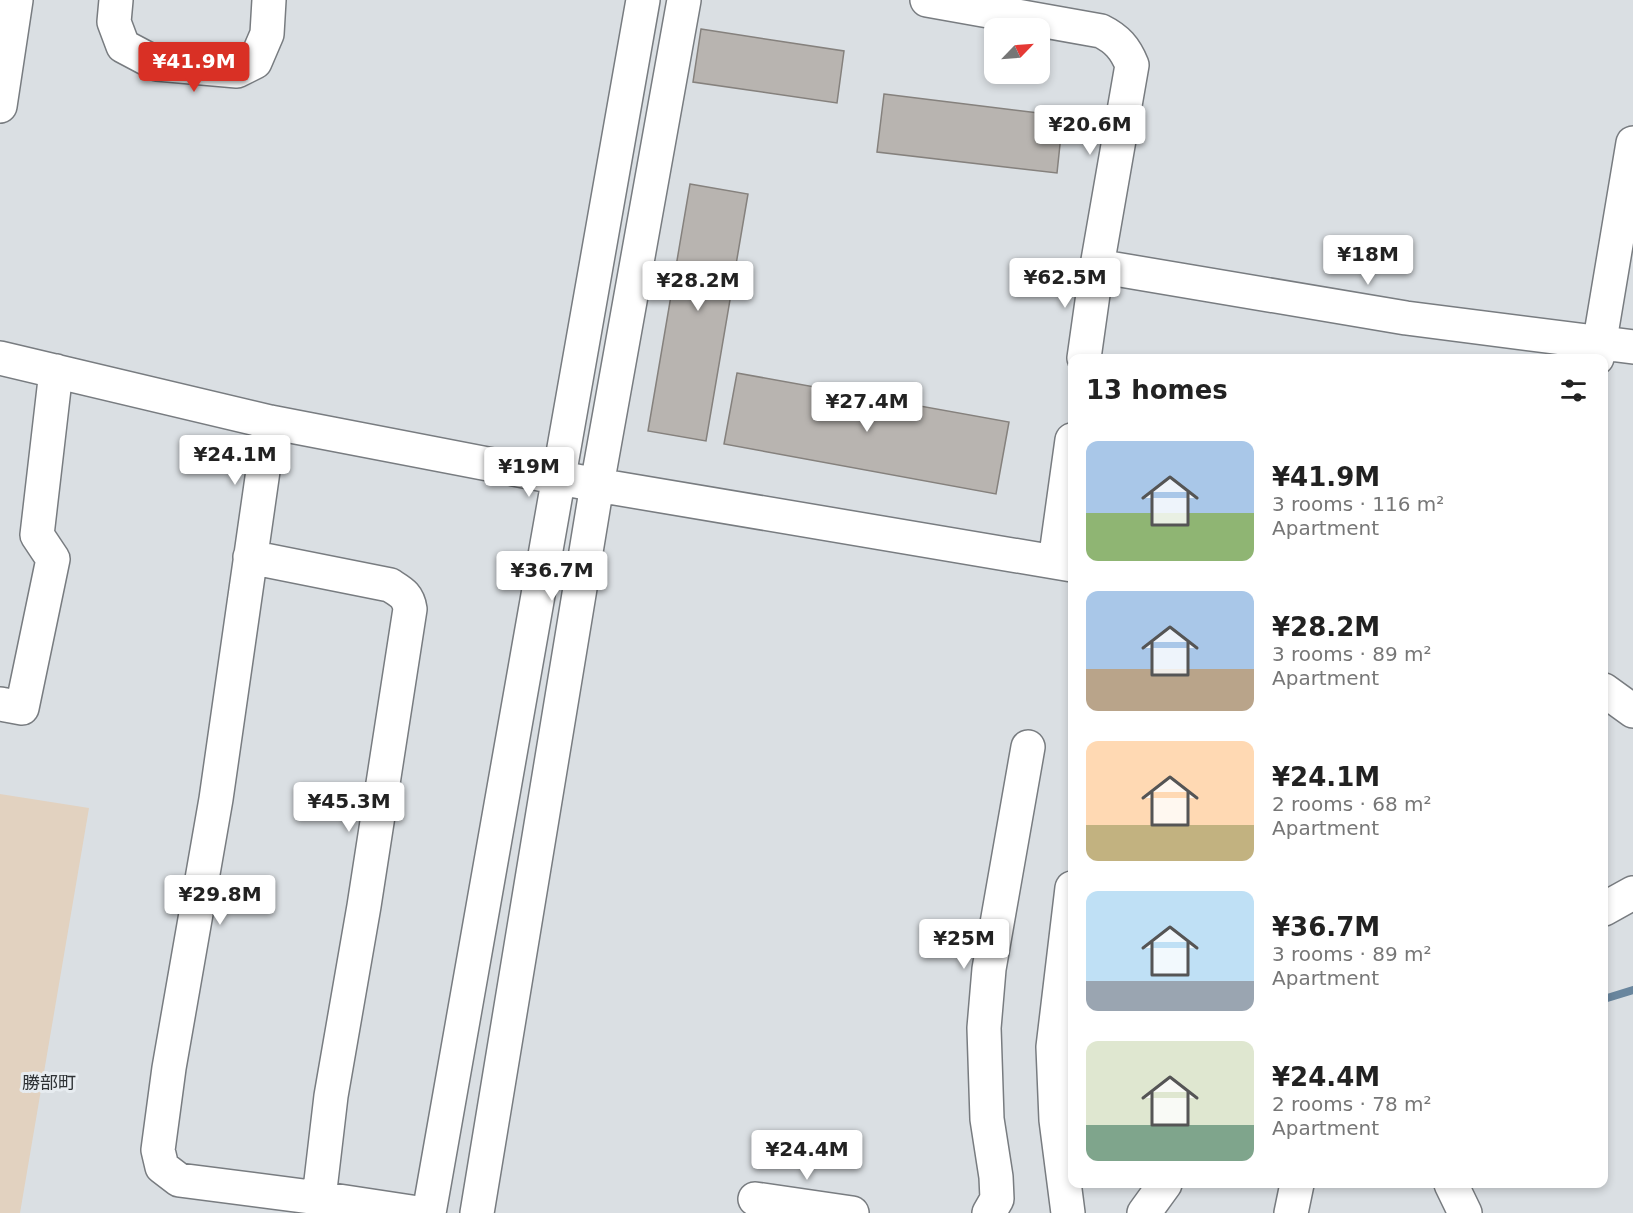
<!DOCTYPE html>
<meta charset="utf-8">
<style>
:root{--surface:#fff;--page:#f6f6f6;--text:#222;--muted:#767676;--accent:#d93025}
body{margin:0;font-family:"DejaVu Sans","Noto Sans JP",sans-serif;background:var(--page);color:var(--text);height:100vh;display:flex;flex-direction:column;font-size:22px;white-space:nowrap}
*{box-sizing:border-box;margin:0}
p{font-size:20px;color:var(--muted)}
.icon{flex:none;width:33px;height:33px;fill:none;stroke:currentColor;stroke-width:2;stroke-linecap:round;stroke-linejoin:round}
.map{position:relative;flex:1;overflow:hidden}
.details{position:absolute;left:1068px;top:354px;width:540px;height:834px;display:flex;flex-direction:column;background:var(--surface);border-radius:12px;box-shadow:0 3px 9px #0003}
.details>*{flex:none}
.needle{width:39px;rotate:65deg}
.tools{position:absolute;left:984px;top:18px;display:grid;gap:12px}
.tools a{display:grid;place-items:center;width:66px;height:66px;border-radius:12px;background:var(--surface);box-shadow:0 3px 9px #0003;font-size:30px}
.price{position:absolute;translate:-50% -51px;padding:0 14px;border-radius:6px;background:#fff;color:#222;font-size:20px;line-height:39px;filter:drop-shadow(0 2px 3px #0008)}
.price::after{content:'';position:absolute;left:50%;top:36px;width:18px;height:14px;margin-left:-9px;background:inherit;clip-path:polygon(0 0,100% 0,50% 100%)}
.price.active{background:var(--accent);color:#fff}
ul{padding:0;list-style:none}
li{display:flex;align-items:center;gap:18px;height:150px;padding:0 18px}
li span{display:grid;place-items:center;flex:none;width:168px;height:120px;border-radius:12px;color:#555}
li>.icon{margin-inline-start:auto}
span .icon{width:72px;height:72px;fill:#fffc;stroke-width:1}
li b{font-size:26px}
h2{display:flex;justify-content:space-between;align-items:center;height:72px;padding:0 18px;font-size:26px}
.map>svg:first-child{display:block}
</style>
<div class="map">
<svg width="1633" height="1213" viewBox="0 0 1633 1213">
<rect width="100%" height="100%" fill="#dadfe3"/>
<path fill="#e2d2c0" d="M0,794L89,808L20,1213H0Z"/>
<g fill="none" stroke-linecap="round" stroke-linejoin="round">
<path stroke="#69869e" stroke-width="8" d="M1604,999L1633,990"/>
</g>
<path fill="#b8b4b0" stroke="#85817d" stroke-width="1.5" d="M701,29L844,51L837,103L693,82Z
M884,94L1063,116L1057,173L877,152Z
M690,184L748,194L706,441L648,431Z
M737,373L1009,422L996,494L724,444Z"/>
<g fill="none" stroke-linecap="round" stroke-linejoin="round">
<g stroke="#787c80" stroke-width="36">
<path id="minor" d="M116,0L114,22L123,46L157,64L237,71L255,62L267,34L269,0
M927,0L1101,31C1117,39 1125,48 1132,65L1097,266L1084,358
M0,106L16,0
M1097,266L1406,318L1633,347
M0,358L270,422L597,485L1072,565
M1597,358L1633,143
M270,422L216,799L169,1068L158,1150L162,1167L179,1180L319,1198L418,1213
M250,557L390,585C401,592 408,595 410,609L364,906L331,1096L319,1198
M1055,562L1072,440
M1604,690L1633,711
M0,704L22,708L53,559L37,535L56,371
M1451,1184L1465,1213
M755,1199L852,1213
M429,1213L643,0
M477,1213L597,485L684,0
M989,1213L997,1199L996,1177L987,1119L984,1028L989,969L1028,747
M1068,1213L1056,1120L1053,1047L1072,888
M1291,1213L1297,1184"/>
</g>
<g stroke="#787c80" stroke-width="36">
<path id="major" d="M1604,909L1633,893
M1144,1213L1165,1184"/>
</g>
<use href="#minor" stroke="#fff" stroke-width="33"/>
<use href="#major" stroke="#fff" stroke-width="33"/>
</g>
<g text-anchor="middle" stroke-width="6" stroke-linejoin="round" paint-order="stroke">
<g font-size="18" fill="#2e3235" stroke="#e7ecf0">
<text x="49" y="1089">勝部町</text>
</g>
</g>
</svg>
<div class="tools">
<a><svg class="needle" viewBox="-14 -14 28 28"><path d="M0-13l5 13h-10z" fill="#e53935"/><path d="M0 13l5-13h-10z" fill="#767676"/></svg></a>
</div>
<b class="price active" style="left:194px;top:93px">¥41.9M</b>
<b class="price" style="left:1090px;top:156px">¥20.6M</b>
<b class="price" style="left:1368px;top:286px">¥18M</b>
<b class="price" style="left:1065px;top:309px">¥62.5M</b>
<b class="price" style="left:698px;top:312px">¥28.2M</b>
<b class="price" style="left:867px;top:433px">¥27.4M</b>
<b class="price" style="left:235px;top:486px">¥24.1M</b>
<b class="price" style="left:529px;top:498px">¥19M</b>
<b class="price" style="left:552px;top:602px">¥36.7M</b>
<b class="price" style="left:349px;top:833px">¥45.3M</b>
<b class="price" style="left:220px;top:926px">¥29.8M</b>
<b class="price" style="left:964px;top:970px">¥25M</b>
<b class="price" style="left:807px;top:1181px">¥24.4M</b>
<section class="details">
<h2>13 homes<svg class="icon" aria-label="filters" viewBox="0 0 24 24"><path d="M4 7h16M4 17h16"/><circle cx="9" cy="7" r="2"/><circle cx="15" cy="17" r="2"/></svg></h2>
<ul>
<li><span style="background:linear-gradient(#a9c7e8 60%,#8fb573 0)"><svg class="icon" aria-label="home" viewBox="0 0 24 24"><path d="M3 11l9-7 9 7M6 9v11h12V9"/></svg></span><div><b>¥41.9M</b><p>3 rooms · 116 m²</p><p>Apartment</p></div></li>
<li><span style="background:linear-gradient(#a9c7e8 65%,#b9a48a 0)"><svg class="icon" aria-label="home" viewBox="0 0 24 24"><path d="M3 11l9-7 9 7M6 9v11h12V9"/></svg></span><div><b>¥28.2M</b><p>3 rooms · 89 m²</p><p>Apartment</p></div></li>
<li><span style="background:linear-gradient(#ffd9b3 70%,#c2b280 0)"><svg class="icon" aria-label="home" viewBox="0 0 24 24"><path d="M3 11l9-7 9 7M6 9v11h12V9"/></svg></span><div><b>¥24.1M</b><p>2 rooms · 68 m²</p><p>Apartment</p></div></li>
<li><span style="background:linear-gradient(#bfe0f5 75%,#9aa5b1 0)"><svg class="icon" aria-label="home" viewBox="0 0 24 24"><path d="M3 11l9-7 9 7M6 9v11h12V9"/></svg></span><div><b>¥36.7M</b><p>3 rooms · 89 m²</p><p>Apartment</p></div></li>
<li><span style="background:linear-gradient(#dfe7d0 70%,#7fa58c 0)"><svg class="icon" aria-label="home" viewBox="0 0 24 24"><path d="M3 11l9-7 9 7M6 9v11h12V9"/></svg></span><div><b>¥24.4M</b><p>2 rooms · 78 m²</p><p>Apartment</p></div></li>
</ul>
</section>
</div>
